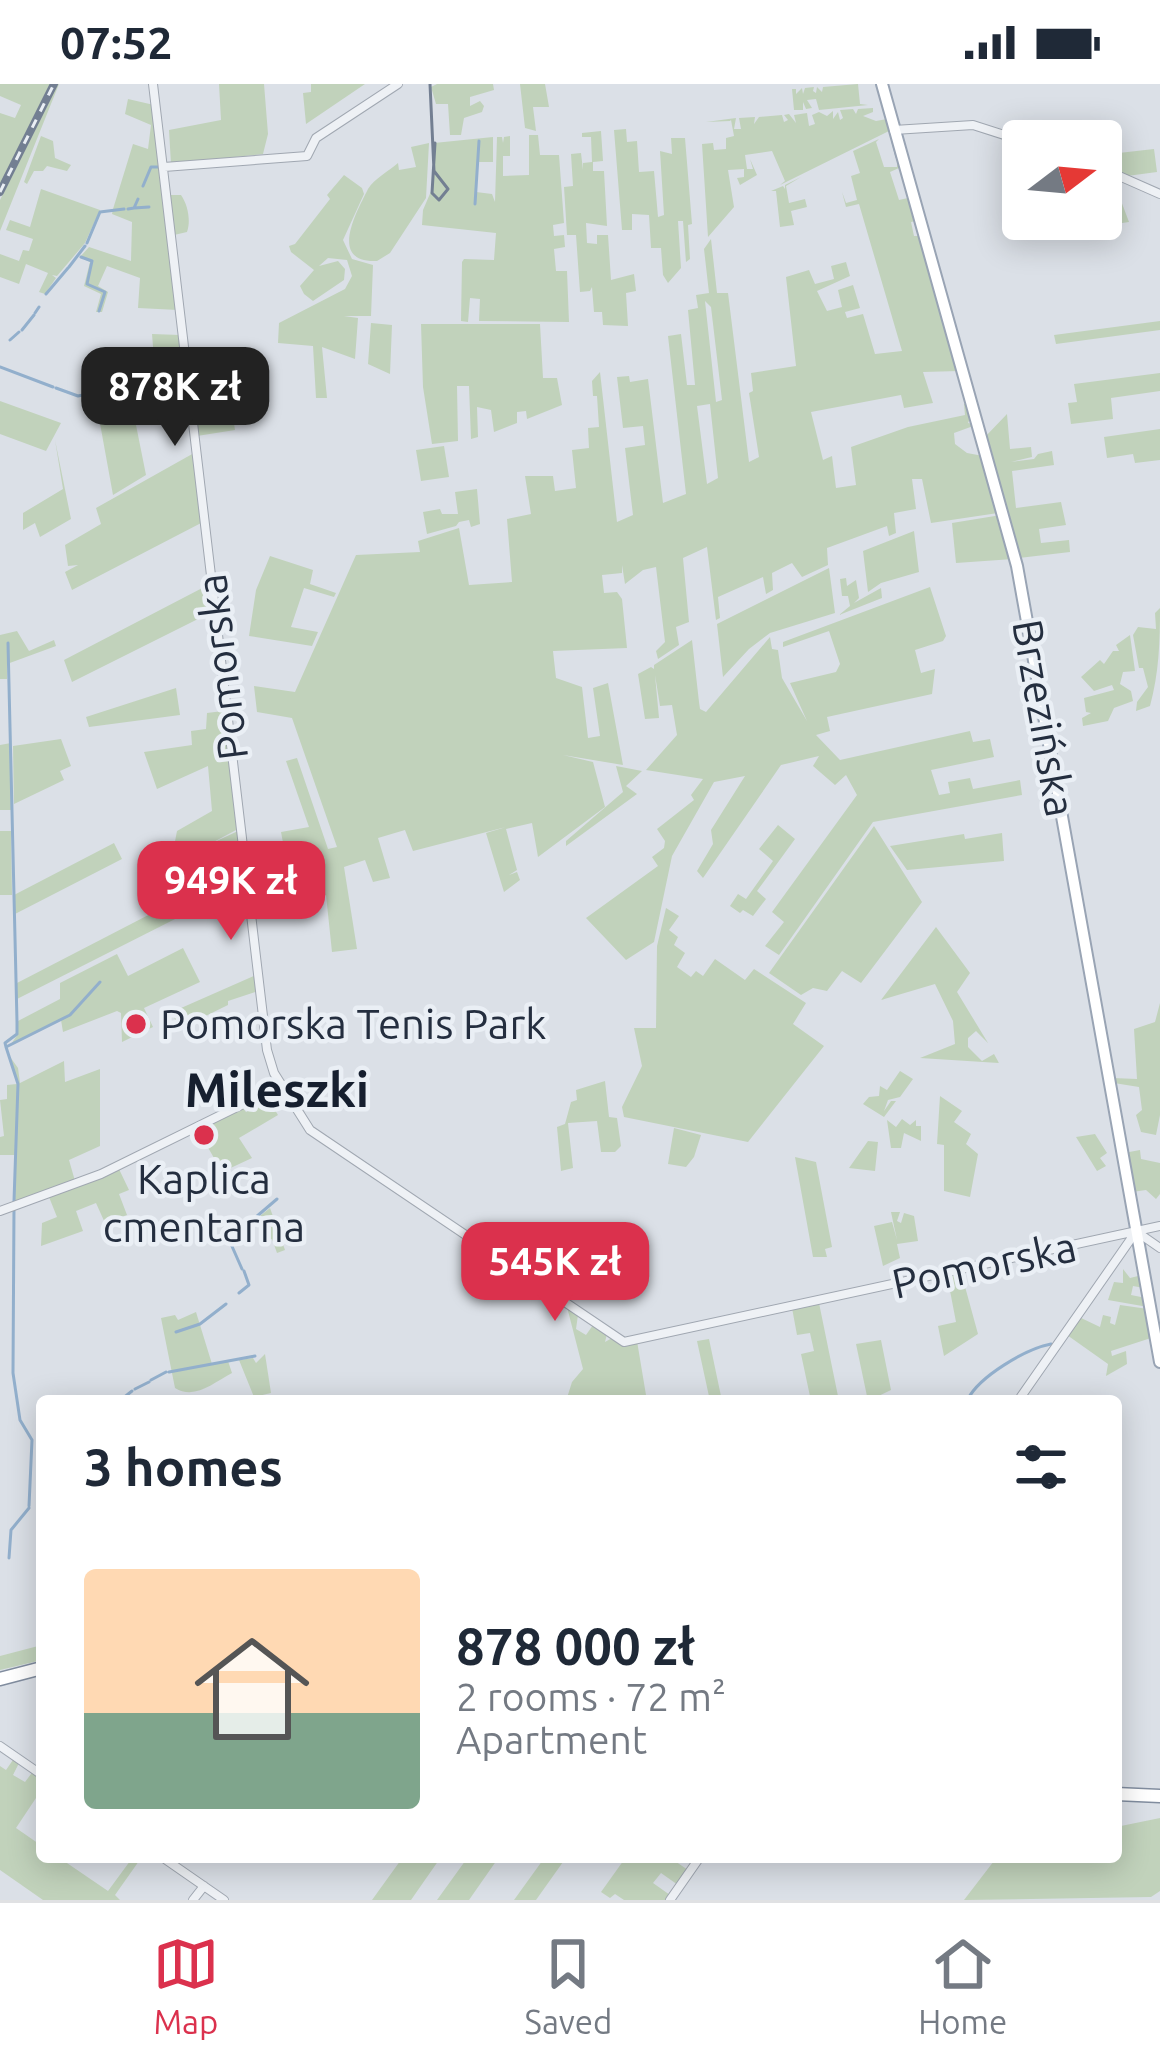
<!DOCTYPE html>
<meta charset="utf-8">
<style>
:root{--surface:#fff;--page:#f6f6f7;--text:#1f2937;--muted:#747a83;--line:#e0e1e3;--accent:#db314d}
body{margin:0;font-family:Ubuntu,sans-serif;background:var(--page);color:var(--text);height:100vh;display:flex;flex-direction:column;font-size:45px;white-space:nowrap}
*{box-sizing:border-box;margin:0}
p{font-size:39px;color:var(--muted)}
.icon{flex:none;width:66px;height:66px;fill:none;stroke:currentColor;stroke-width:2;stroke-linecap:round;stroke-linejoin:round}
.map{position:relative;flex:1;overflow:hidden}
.side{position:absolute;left:36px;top:1311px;width:1086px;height:468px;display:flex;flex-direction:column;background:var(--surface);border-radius:12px;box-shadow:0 6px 30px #0003}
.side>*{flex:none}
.needle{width:78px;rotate:74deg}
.fabs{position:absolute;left:1002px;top:36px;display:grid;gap:24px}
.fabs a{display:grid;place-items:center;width:120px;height:120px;border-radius:12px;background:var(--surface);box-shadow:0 6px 30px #0003;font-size:60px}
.price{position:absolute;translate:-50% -102px;padding:0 27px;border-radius:24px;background:var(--accent);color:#fff;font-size:39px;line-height:78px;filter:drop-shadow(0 3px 6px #0008)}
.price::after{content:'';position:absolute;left:50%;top:72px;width:36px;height:27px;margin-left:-18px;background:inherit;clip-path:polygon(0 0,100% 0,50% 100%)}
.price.selected{background:#222;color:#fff}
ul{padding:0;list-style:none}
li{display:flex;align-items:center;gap:36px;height:300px;padding:0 48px}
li+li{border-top:3px solid var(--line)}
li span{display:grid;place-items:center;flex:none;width:336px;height:240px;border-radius:12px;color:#555}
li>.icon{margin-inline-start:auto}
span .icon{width:144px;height:144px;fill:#fffc;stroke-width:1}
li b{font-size:51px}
h2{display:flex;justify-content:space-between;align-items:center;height:144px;padding:0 48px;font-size:51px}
.status{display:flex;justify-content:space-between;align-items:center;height:84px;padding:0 60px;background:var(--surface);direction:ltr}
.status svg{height:33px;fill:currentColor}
.tab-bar{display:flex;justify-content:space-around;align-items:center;height:168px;border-top:3px solid var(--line);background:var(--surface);font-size:33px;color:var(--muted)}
.tab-bar a{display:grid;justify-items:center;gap:6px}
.tab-bar .selected{color:var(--accent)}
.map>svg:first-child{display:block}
</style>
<div class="status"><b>07:52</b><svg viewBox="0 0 49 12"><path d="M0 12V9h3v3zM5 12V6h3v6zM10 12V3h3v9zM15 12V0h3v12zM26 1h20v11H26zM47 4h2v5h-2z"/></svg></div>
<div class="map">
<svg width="1160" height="1816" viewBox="0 0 1160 1816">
<rect width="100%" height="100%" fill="#dbe0e7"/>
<path fill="#c1d2bb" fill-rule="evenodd" d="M0,0H53L0,102V29L15,34L21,21L0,12Z
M57,0H59L0,147V116Z
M219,0H264L268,50L263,70L171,80L169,46L221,36Z
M311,0H365L306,40L303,9L311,8Z
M437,0H493L494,6L470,13V22L480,17L484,22L482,28L464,34L461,51H450L448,20H436L431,3Z
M520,0H545L549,23H533L536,47L525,44Z
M858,0L860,20L868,21L819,26L816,15L807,16L812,24L806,25L803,18V26H794L792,5H796V10L802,4L803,10L805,4L814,3L813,7L816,9L817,3L822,8L823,3Z
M128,15L154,21L178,226L138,224L140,194L107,182L98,202L108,208L102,228H96L101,210L84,202L90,178L80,173L89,163L131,177L132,138L112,130L113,125L133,60L148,65L151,41L125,30Z
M873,24V28L863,32L876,37L887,35L889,47L780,101L785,97L772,67L745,71L747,85H753L750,75L757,91L740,101L737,94L744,93V85L728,86L734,123L708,153L702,60L713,59L714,66L726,65V54L734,52L731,36L730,37L706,38L736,34L734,45H741L739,34L755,33L754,40L759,33L782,31L784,38L788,36L784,31L789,30L796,39L794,31L807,29L809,42L815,40L812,31L819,28L827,32L833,27V35L838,28L840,36L843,34L840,26L853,25L856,30L858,25Z
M626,45L627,58L637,57L639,88L654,87L658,133L664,131L660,67L672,70L671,54H685L692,140L688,141L690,175L686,178L683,137H678L681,184L668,199L663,191L661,164H651L649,131L632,130V146H622L614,46Z
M601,47L603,77L593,78V87H604L607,142L586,139L587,159L597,160V151H608L611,196L634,190L636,207L626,209L628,242L603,241L602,228H594L592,203L590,207L580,208L576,151H567L564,103L573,102L571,70L581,69L583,86V79L592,78L591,53H582V49Z
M529,51H538L540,71H559L564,139L553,141L554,152L564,151L565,163L554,165L556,187H567L569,238L479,237L480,215L470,214L468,238L461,237L462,178L464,175L494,176L496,149L422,141L423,126L432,105L434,59L493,53V78H478L476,108L492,110L495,118L497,53H502L503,59L504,53L510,52V72H503V92L529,91Z
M41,52L53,57L55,74L71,81L67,87L47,82L43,87H34L27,100L24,98Z
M879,55L876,58L884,83H897V78L899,84L890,88L899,116L908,114L916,137L911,138L914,152H919L959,287L923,288L933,319L904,324L901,311L811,328L823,376L832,372L836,404L856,401L851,363L908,343L965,331L964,320L970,319L972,330L968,339L976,341L954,349L955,360L967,369L983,372L998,429L931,439L922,395H912L916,425L894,429L896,449L889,452L887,442L827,464L828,481L802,493L792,479L772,489L773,506L766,510L763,493L718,513L720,534L716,536L707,463L683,474L689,538L676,543L679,561L658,575L656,567L665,558L656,483L643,486L625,500L622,481V489L602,491L604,509L617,508L622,515L627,564L553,567L556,594L582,603L588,654L600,652L593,604L608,599L623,681L563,671L593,678L605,723L538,773L532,739L506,745L517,786L509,791L517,788L520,796L504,808L486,749L506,743L413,767L405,746L378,754L390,794L373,798L365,776L344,783L357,865L332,868L326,811L277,819L276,813L292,809L286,774L272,775L271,766L284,764L281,748L309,743L286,677L297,674L328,765L337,763L292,634L257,628L254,602L295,608L356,471L420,468L418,457L459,444L469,501L512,498L507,435L531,430L525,392H553L555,407L576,404L572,366L589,364L588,344L599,343L597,312H593L592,297L600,288L617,438L633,431L625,364L645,361L643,342L623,344L617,293L629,292L630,298L648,295L663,419L686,410L668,252L681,250L687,301H695L688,226L698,224L696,211L709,209L704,165L711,155L717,209H728L749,378L759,373L749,309L753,307L751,289L796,282L786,193L809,186L815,200L834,195L831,182L846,178L850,192L817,207L827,227L842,223L838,206L853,201L860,224L845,228L847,234L863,230L875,270L902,267L859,120L846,123L842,108L846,119L857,116L851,92L860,89L853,67ZM705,217L711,223L722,316L716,318ZM710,320L718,394L707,400L697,322Z
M429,59L426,114L390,169L377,177C328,179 356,129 368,105C374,95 389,87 398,79L399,86L416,83L411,63Z
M1154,65L1157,88L1127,92L1101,83V71Z
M344,91L362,104L364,110L343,156L352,175L373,181L371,232H344L358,234L355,275L322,263L327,314H316L313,262L278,259L279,239L345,205L352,192L347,176L328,174L319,182L338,177L345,185L344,196L313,217L304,210L300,202L314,186L291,168L289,162L295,160L330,115L327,111Z
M801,93L786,102L789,119L805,115L807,123L791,127L794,141L780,143L776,107H771L783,102L785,105V101Z
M1112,93L1129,138L1089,144L1088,136L1067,139L1066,135H1101V95Z
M41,105L100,126L85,159L57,192L52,191L56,194L45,210L39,208L48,189L26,180L19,200L0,193V170L19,177L23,166L29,167L33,155L6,146L10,136L30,143Z
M169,111H181C188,121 191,137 187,148L174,151Z
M1160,237V246L1056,260L1054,251Z
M371,239L392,241L390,290L368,280Z
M421,240H540L543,294H557L562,321L527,335L526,327L517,328V339L494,348L491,326L477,323L478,353L471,355L469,302H457L458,357L432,360L423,303Z
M152,250L180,251L181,265L169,266L170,279L155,288Z
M1160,289V307L1111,314L1113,335L1071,340L1068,319L1077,318L1074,300Z
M138,301L143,331L136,341L146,391L113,411L95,312L112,308L116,339L124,338L121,307Z
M0,317L61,339L46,367L0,350Z
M217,322L233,333L235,346L197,352L195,332L209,331V324Z
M1007,330L1010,365L1031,363L1032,373L1011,378L1034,375L1038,370L1052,367L1054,381L1012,387L1016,424L1061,418L1066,441L1039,445L1041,459L1069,456L1070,468L1019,474L984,354Z
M1160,345V376L1135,379L1133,370L1107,374L1104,353Z
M55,356L71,435L40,453L35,439L23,446V429L63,405Z
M444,362L449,393L421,397L416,366Z
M194,369L203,438L72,506L65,488L78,481L68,482L65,461L101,440L96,424Z
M477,405L480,440L471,443L469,436L459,438L456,442L427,450L423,428L440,425L442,430H458L455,408Z
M1001,431L1013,475L956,479L952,439Z
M914,447L919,488L881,499L868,508L863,467Z
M270,472L313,486L310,500L336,509L334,513L304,504L291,543L318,548L312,562L249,552L256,506Z
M829,484L835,529L770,549L749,565L723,593L717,540Z
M846,494L847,502L856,496L859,514L854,519L881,504L882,514L839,531L850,522L848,512H842L840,495Z
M208,501L212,528L72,598L64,576Z
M930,503L946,552L943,557L915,566L921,589L935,585L932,610L827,633L830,647L816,651L840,676L970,647L973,658L990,655L994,673L931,686L939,711L950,709L948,698L970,694L973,705L1020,696L1022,711L873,738L779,871L765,862L784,838L772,828L857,711L846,691L835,701L813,682L819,672L781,681L703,794L697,787L713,760L711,746L745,692L714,698L672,772L654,858L626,876L586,834L658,782L652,773L664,764L665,757L657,745L694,716L691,711L703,695L646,686L677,651L672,621L660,622L655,591L659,634L645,635L638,590L651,583L654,585V581L692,556L699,618L700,625L706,628L770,553L772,565L778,566L782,594L807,637L790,599L836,588L840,580L829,547L783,563V558Z
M1160,524C1160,558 1159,589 1150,622L1136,627L1137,618L1148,603L1143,584H1139L1133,551L1138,543L1156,545L1155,529Z
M17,547L29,567L54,556L56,562L7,580V595H0V551Z
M1130,551L1135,587L1123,588L1120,600L1131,607L1133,617L1114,624L1108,637L1083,642L1082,634L1091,629L1086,628L1084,614L1114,606L1112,601L1094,607L1081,593L1100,576L1104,580L1113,567H1119L1116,561Z
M176,604L180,631L89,643L86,633Z
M223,627L238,745L208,761L238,747L241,762L195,784L189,770L171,778L177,747L212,727L208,682L157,705L144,668L192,661L191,647L206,645L207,629Z
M61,655L71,682L60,687L64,696L14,720L13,662Z
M11,659L12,726H0V661Z
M616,682L642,687L626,702L637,710L566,762V757L623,708Z
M778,741L795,755L757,807L766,815L753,832L743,826L740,829L730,822L738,810L746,815L773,777L759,765Z
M874,742L922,818L861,899L842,887L827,907L813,904L801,911L769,889Z
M0,747H11L12,811H0Z
M1002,749L1004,777L907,786L890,762L964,750L965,755Z
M114,759L122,775L15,830L14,811Z
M666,824L679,832L669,846L678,853L674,861L685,869L677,883L691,893L696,887L703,892L715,875L745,896L754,885L806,919L793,940L824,962L748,1058L624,1033L622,1023L642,982L634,944H656L657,862Z
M160,825L165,833L180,825L183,831L17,915V899Z
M936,843L970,889L957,908L988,959L976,947L968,954V963L982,977L994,970L999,979L920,974L955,960L953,937L935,900L881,916Z
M183,864L200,898L144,924L153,943L122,958L121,929L117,927L63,948L61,936L11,960L18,950V937L60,915V899L117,870L128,892Z
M256,891L258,907L228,917V921L179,945L172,928Z
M1160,919V1031L1156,1051L1141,1048L1136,1031L1142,1026L1139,1003L1114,999L1113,994L1137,995L1134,945L1155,938Z
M8,970L18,984L20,999L64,977L65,998L100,985V1062L69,1076L75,1097L14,1119L16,1071H0V1053L4,1052L0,1016L7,1015V1001L17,1000Z
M900,987L913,995L900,1013L888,1016L884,1027L891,1017H896L884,1033L863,1020L869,1013L879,1012L880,1002L887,1006Z
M605,997L609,1033L617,1034L621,1062L615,1068H601L597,1037L568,1039L573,1084L561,1087L557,1043L565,1040L571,1018L577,1016L576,1006Z
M940,1012L962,1027L954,1038L971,1050L966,1060L978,1070L970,1113L944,1107V1061L937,1060Z
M270,1018L278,1031L239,1054L252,1074L222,1088L198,1046L243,1024L246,1028Z
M902,1035L910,1041L916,1036V1042H921V1057L904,1049L901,1064H891L887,1036L896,1043Z
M674,1044L701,1051L694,1073L686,1083L668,1080Z
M1095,1050L1107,1069L1100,1074L1106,1082L1097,1087L1076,1053Z
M868,1057L878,1058L875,1087L849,1084Z
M1140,1066L1141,1075L1160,1079V1110L1156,1115L1146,1106L1132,1108L1124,1069Z
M795,1073L816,1078L832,1163L825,1165L827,1173H813Z
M118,1083L129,1106L119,1110L127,1131L105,1139L96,1119L76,1127L83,1147L41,1162L42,1139L57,1133L49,1113Z
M270,1124L285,1166L277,1169L272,1155L264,1158L256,1135Z
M891,1128H900L897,1137L901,1139L904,1129L914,1132L918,1157L897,1160L900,1174L883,1182L874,1142L892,1138L897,1156Z
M1123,1185L1130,1194L1142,1191L1144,1204L1133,1202L1131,1211L1146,1214L1148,1223L1108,1216L1114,1198L1123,1199Z
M961,1188L978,1250L944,1272L938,1242L956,1238L947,1191Z
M819,1219L839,1317H811L801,1270L814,1267L810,1249L797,1251L792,1224Z
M1120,1221L1148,1225L1154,1253L1111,1267L1112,1272L1126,1267L1127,1280L1106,1292L1108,1280L1067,1251L1079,1233L1100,1243L1103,1231L1111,1233L1110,1239L1115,1241Z
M567,1223L578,1231L576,1245L586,1251L593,1241L607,1250L605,1258L612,1254L637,1257L647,1317H566L572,1298L583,1285Z
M196,1228L212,1280L228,1277L232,1289C213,1299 195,1316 175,1304L161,1234L175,1231L178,1236Z
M709,1255L722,1317H710L697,1257Z
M881,1256L891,1306L868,1317L856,1260Z
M265,1270L271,1309L254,1313L239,1276L253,1274L256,1279Z
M42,1561V1576L0,1586V1572Z
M15,1673L20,1677L13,1691L25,1698L34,1686L42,1692V1705L16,1744L42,1762V1773H65L64,1777L108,1807L133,1773L139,1777L115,1811L120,1816H43L0,1786V1682L6,1686Z
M1160,1734V1807L1151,1813L964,1816L997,1773H1116V1743Z
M403,1773H441L411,1816H372Z
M468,1773H499L469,1816H437Z
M545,1773L563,1778L536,1816H514Z
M626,1773H669L688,1786L678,1801L661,1789L653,1799L670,1811L667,1816H624L615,1810L610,1814L601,1808Z"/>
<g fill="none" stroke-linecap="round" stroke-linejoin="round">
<path stroke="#92afcc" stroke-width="3" d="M893,58L897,73
M143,102L151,83H158
M475,120L479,57
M134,124L149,123
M128,125L134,124L138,115
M87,159L100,128L124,125
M81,173L92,177L87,200L105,208L99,227
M69,183L85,162
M46,210L68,184
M35,229L39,223
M22,246L34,231
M10,256L19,248
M0,283L53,303
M56,304L78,312L98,308
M6,963L5,959L17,950V938L8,559
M14,1117L18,1000L6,963L70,931L100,898
M14,1123L13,1289L20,1336L32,1356L29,1422
M256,1133L277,1115
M234,1147L253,1136
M227,1151L242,1185
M239,1209L249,1201L244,1187
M176,1248L200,1240L226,1220
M169,1288L255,1272
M151,1296L166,1288
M135,1305L149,1298
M122,1315L132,1307
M968,1315C979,1293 1025,1265 1051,1260
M9,1474L11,1446L29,1424"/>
<g stroke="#a0a7b1" stroke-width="10">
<path id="minor" d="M153,0L267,966L274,989L310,1046L624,1258L1160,1142
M894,46L973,41L1023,57
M164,83L307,72L316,54L398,0
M1101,84L1160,110
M0,1127L101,1090L282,1001
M1137,1148L1160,1164
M1018,1317L1135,1149
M0,1662L42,1691
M162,1773L224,1816
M193,1816L204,1802
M670,1816L700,1773"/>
</g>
<g stroke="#99a4b4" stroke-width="14">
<path id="major" d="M882,0L1017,482L1160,1278"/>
</g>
<g stroke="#818d9f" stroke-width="15">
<path id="highway" d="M0,1595L42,1584
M1116,1710L1160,1712"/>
</g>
<use href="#minor" stroke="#eef1f5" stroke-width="8"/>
<use href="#major" stroke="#fff" stroke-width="10"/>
<use href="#highway" stroke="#fff" stroke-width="12"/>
<path stroke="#737f92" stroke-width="3" d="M430,0L434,87L448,105L439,116L432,109L435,59"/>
<g stroke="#737f92" stroke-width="8">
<path id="rail" d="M0,108L54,0"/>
</g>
<use href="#rail" stroke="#eaeff5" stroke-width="3" stroke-dasharray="9" stroke-linecap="butt"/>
</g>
<g fill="#db314d" stroke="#eaeff5" stroke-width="4.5">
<circle cx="136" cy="940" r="12"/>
<circle cx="204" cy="1051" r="12"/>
</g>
<g text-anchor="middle" stroke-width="9" stroke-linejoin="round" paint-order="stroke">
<g font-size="42" fill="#242e3f" stroke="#eaeff5">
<text transform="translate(222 583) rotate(-97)" y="15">Pomorska</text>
<text transform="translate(1044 634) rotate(80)" y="15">Brzezińska</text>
<text transform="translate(984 1181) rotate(-12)" y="15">Pomorska</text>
</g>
<g font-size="42" fill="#242e3f" stroke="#eaeff5" text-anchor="start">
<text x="160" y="955">Pomorska Tenis Park</text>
<text x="204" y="1110" text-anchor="middle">Kaplica<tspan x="204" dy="48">cmentarna</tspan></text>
</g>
<g font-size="48" font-weight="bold" fill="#161f2f" stroke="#eaeff5">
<text x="277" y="1023">Mileszki</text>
</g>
</g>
</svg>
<div class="fabs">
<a><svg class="needle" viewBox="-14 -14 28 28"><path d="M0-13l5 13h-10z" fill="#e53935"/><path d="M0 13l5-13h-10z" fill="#747a83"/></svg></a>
</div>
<b class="price selected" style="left:175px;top:365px">878K zł</b>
<b class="price" style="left:231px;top:859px">949K zł</b>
<b class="price" style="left:555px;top:1240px">545K zł</b>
<section class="side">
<h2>3 homes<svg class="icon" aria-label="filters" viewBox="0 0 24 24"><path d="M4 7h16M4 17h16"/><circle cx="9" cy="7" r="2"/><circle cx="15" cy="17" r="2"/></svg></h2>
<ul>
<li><span style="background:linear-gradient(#ffd9b3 60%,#7fa58c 0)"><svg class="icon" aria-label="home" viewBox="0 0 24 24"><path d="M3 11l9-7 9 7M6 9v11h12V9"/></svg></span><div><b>878 000 zł</b><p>2 rooms · 72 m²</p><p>Apartment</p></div></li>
</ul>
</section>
</div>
<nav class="tab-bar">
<a class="selected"><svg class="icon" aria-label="map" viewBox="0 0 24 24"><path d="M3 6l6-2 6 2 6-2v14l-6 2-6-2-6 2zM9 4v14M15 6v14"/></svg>Map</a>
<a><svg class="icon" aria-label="saved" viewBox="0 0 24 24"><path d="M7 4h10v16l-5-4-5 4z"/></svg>Saved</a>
<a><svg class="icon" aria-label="home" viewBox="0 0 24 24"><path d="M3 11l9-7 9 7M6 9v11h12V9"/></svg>Home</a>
</nav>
